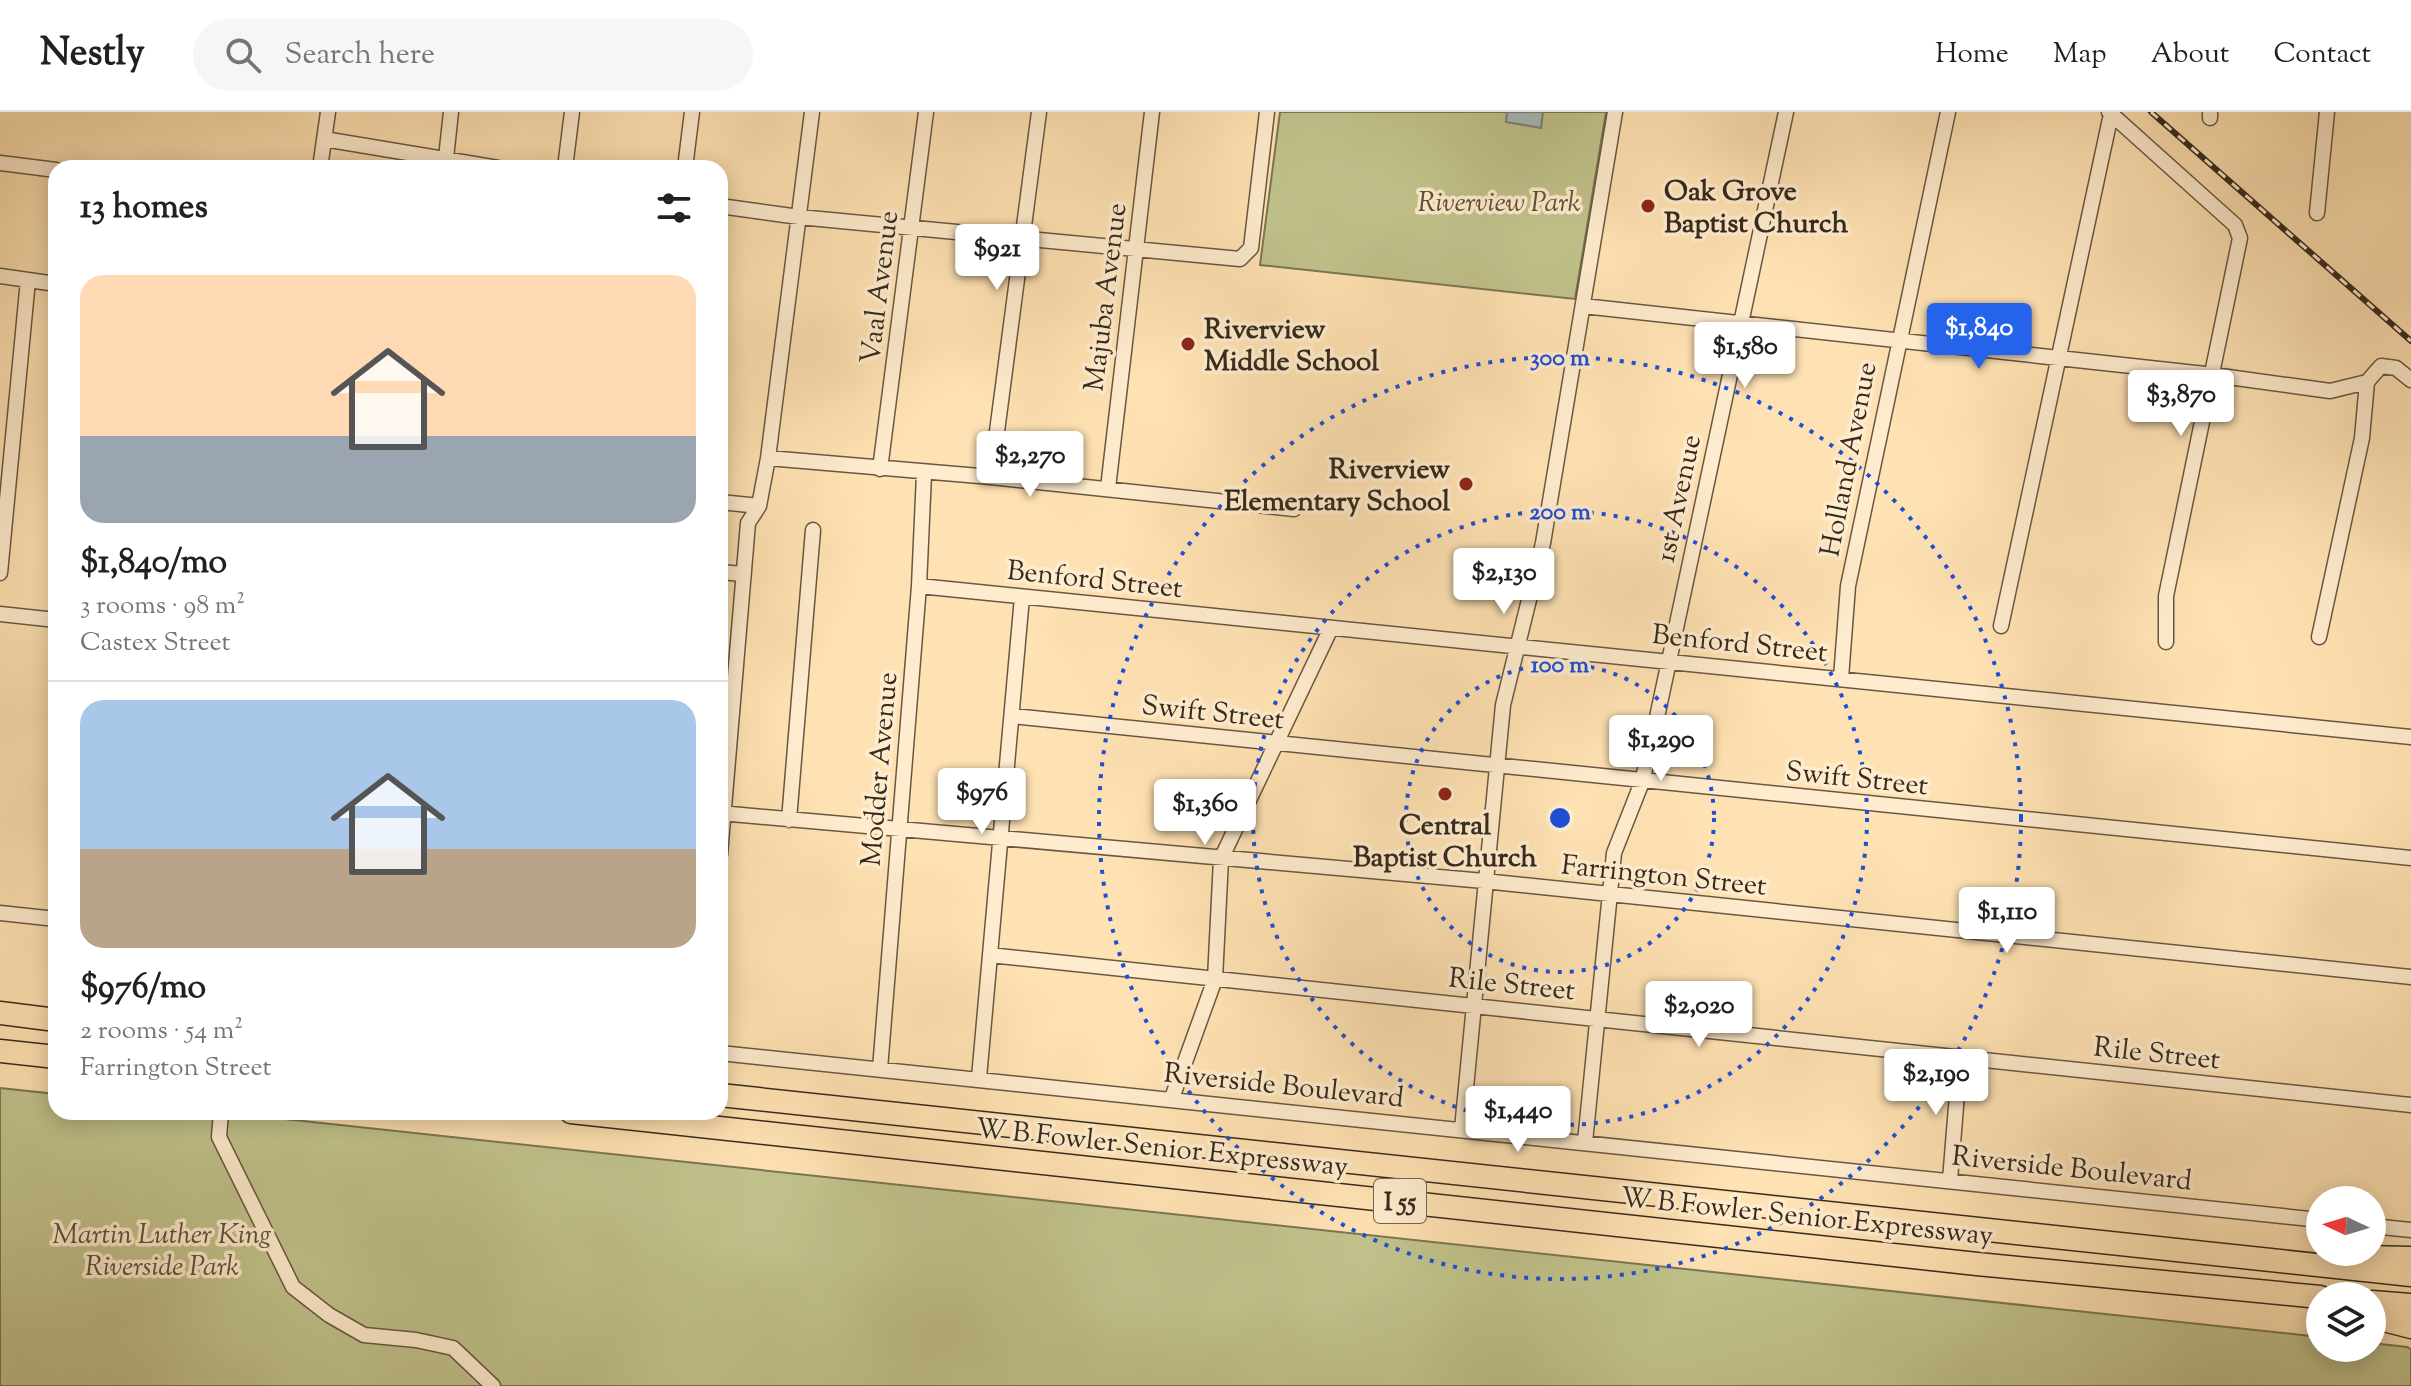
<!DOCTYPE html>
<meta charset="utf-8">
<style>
:root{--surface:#fff;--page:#f6f6f6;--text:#202124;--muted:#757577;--line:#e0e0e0;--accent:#2563eb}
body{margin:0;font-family:"Sorts Mill Goudy",serif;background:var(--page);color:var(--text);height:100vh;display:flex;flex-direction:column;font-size:30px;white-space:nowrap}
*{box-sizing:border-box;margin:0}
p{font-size:26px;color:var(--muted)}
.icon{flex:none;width:44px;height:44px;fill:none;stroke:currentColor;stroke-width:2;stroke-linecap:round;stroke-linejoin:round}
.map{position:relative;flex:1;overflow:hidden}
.panel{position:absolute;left:48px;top:48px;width:680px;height:960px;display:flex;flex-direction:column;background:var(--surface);border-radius:24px;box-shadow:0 4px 20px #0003}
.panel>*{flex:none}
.needle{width:52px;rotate:274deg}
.fabs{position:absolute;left:2306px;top:1074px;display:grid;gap:16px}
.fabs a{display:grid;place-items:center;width:80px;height:80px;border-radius:50%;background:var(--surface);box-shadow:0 4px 20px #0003;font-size:40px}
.price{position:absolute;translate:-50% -68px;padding:0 18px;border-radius:8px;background:#fff;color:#222;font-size:26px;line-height:52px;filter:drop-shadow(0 2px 4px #0008)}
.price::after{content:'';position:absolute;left:50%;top:48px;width:24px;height:18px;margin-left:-12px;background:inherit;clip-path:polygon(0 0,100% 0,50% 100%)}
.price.selected{background:var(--accent);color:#fff}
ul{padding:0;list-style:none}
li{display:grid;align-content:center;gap:16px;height:424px;padding:0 32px}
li+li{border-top:2px solid var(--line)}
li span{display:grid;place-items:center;height:248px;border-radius:24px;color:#555}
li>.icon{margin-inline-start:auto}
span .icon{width:144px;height:144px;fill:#fffc;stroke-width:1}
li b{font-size:34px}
h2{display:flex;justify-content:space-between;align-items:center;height:96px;padding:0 32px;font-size:34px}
header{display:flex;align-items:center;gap:48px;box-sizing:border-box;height:112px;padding:0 40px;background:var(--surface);border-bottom:2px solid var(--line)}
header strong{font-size:38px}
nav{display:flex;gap:44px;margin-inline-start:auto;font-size:28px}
.search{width:560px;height:72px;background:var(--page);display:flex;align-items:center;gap:20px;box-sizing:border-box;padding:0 28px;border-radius:44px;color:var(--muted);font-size:30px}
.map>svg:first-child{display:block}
</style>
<header>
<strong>Nestly</strong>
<div class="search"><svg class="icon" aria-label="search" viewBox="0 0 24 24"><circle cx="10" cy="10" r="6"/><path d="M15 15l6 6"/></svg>Search here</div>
<nav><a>Home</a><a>Map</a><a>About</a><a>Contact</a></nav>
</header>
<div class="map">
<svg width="2411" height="1274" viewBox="0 0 2411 1274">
<rect width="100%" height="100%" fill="#ffe2b3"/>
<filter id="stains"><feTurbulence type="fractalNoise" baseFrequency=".0025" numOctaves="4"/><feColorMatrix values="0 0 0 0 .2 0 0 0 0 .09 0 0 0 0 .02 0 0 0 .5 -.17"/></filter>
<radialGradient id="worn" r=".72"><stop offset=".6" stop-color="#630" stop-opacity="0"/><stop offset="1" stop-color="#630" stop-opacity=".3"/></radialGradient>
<path fill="#c1c38c" stroke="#7b7654" stroke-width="2" d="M1280,0H1606L1575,187L1260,153Z
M0,976L56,982V1000H219L2320,1225V1236H2372V1231L2407,1235L2411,1237V1274H0Z"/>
<path fill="#a6bab9" stroke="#79807b" stroke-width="2" d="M1507,0H1543L1541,16L1506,10Z"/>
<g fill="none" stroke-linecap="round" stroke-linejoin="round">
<g stroke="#685842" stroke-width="17">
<path id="minor" d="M2109,0L2235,113L2240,126L2166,484V530
M2210,6V0
M324,27L498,56
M0,51L56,58
M445,55L451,0
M320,56L328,0
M565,56L572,0
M685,56L692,0
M720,94L799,105L1240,147L1251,136L1267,0
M2317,101L2327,0
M0,164L56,172
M1583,194L2214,263L2330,279L2367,270
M768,346L991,365L1294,397
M880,357L926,0
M991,365L1039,0
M1108,376L1152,0
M720,390L759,394
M720,460L743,462
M0,461L28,168
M919,474L2411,625
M0,502L56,508
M2001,514L2111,2
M2319,525L2362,326L2367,270L2381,254L2396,256L2411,268
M1841,566L1848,474L1948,0
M1012,604L2411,746
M720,701L1484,769L2411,865
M789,708L813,418
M720,743L748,411L759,394L768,346L812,0
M0,801L56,807
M990,843L2411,993
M720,941L2320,1108
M880,957L919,474L924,362
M979,966L1022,485
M1172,986L1215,867L1221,747L1331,516
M221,1000L219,1025L293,1175L329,1203L364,1223L416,1228L453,1236L493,1274
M1462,1017L1503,593L1543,431L1615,0
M1585,1030L1614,741L1642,670L1653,624L1786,0
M1950,1068L1960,946
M2372,1114L2411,1118"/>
</g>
<g stroke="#352a1d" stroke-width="25">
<path id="highway" d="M0,901L56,908
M0,939L56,945
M720,983L2411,1163
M571,1000L1977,1152L2320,1185
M2364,1145L2411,1146
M2372,1190L2411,1193
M2372,1205L2411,1215"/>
</g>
<use href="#minor" stroke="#ffecce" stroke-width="14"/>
<use href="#highway" stroke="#ffe2b3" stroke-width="22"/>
<g stroke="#352a1d" stroke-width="6">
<path id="rail" d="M2151,0L2411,229"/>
</g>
<use href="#rail" stroke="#ffecce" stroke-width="3" stroke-dasharray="9" stroke-linecap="butt"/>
</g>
<g fill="none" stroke="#1d4ed8" stroke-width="4" stroke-dasharray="4 8">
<circle cx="1560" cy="706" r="154"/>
<circle cx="1560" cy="706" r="307"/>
<circle cx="1560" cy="706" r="461"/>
</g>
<g fill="#8f2418" stroke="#ffecce" stroke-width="3">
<circle cx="1648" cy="94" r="8"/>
<circle cx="1188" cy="232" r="8"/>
<circle cx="1466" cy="372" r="8"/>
<circle cx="1445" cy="682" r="8"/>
</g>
<g text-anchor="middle" stroke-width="7" stroke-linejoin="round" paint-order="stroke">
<rect fill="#ffecce" stroke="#726452" stroke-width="2" x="1374" y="1067" width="52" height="44" rx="6"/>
<g font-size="26" font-weight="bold" fill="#352a1d">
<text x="1400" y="1098">I 55</text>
</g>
<g font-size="28" font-weight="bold" fill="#352a1d" stroke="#ffecce" text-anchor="start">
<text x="1664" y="88">Oak Grove<tspan x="1664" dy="32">Baptist Church</tspan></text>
<text x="1204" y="226">Riverview<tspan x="1204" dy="32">Middle School</tspan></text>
<text x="1450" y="366" text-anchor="end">Riverview<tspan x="1450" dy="32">Elementary School</tspan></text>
<text x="1445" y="722" text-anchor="middle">Central<tspan x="1445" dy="32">Baptist Church</tspan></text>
</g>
<g font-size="28" font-style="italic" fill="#585039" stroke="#ffecce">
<text x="1499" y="99">Riverview Park</text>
<text x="162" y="1131">Martin Luther King<tspan x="162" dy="32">Riverside Park</tspan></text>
</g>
<g font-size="28" fill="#352a1d" stroke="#ffecce">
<text transform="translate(878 175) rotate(-83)" y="10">Vaal Avenue</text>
<text transform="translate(1104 185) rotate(-83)" y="10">Majuba Avenue</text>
<text transform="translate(1847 347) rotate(-79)" y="10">Holland Avenue</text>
<text transform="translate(1677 386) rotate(-78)" y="10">1st Avenue</text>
<text transform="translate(1095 466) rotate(6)" y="10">Benford Street</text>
<text transform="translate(1740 530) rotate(6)" y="10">Benford Street</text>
<text transform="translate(1213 599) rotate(6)" y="10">Swift Street</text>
<text transform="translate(878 657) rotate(-85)" y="10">Modder Avenue</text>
<text transform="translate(1857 665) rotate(6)" y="10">Swift Street</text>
<text transform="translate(1664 762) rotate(6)" y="10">Farrington Street</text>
<text transform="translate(1512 871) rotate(6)" y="10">Rile Street</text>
<text transform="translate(2157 940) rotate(6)" y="10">Rile Street</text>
<text transform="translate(1284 972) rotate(6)" y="10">Riverside Boulevard</text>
<text transform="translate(1162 1034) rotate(6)" y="10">W B Fowler Senior Expressway</text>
<text transform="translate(2072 1055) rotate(6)" y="10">Riverside Boulevard</text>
<text transform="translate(1807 1103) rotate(6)" y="10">W B Fowler Senior Expressway</text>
</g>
</g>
<circle cx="1560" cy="706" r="12" fill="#1d4ed8" stroke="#ffecce" stroke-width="4"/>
<g font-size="24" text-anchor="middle" font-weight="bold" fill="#1d4ed8" stroke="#ffecce" stroke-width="7" stroke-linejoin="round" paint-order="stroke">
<text x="1560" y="253">300 m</text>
<text x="1560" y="407">200 m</text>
<text x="1560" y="560">100 m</text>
</g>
<rect width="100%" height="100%" filter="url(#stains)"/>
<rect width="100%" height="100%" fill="url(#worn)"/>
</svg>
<div class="fabs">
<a><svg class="needle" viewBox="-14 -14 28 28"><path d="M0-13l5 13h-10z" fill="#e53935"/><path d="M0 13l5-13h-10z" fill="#757577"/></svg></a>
<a><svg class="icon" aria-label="layers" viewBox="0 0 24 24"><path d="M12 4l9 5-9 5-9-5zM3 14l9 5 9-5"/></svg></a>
</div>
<b class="price" style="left:997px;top:180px">$921</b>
<b class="price selected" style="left:1979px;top:259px">$1,840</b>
<b class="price" style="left:1745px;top:278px">$1,580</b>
<b class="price" style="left:2181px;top:326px">$3,870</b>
<b class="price" style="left:1030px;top:387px">$2,270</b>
<b class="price" style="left:1504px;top:504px">$2,130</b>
<b class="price" style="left:1661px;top:671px">$1,290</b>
<b class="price" style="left:982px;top:724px">$976</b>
<b class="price" style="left:1205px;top:735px">$1,360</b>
<b class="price" style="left:2007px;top:843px">$1,110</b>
<b class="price" style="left:1699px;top:937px">$2,020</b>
<b class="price" style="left:1936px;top:1005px">$2,190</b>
<b class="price" style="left:1518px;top:1042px">$1,440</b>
<section class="panel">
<h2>13 homes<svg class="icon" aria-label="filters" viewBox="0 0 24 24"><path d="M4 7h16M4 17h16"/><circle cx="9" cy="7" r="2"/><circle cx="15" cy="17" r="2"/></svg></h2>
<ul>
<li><span style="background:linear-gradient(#ffd9b3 65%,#9aa5b1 0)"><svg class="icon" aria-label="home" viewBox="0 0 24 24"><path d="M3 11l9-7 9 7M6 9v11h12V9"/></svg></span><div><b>$1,840/mo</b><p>3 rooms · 98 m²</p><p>Castex Street</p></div></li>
<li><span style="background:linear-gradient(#a9c7e8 60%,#b9a48a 0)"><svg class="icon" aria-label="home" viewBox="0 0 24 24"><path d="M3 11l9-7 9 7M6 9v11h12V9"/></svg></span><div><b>$976/mo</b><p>2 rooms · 54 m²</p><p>Farrington Street</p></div></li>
</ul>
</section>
</div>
